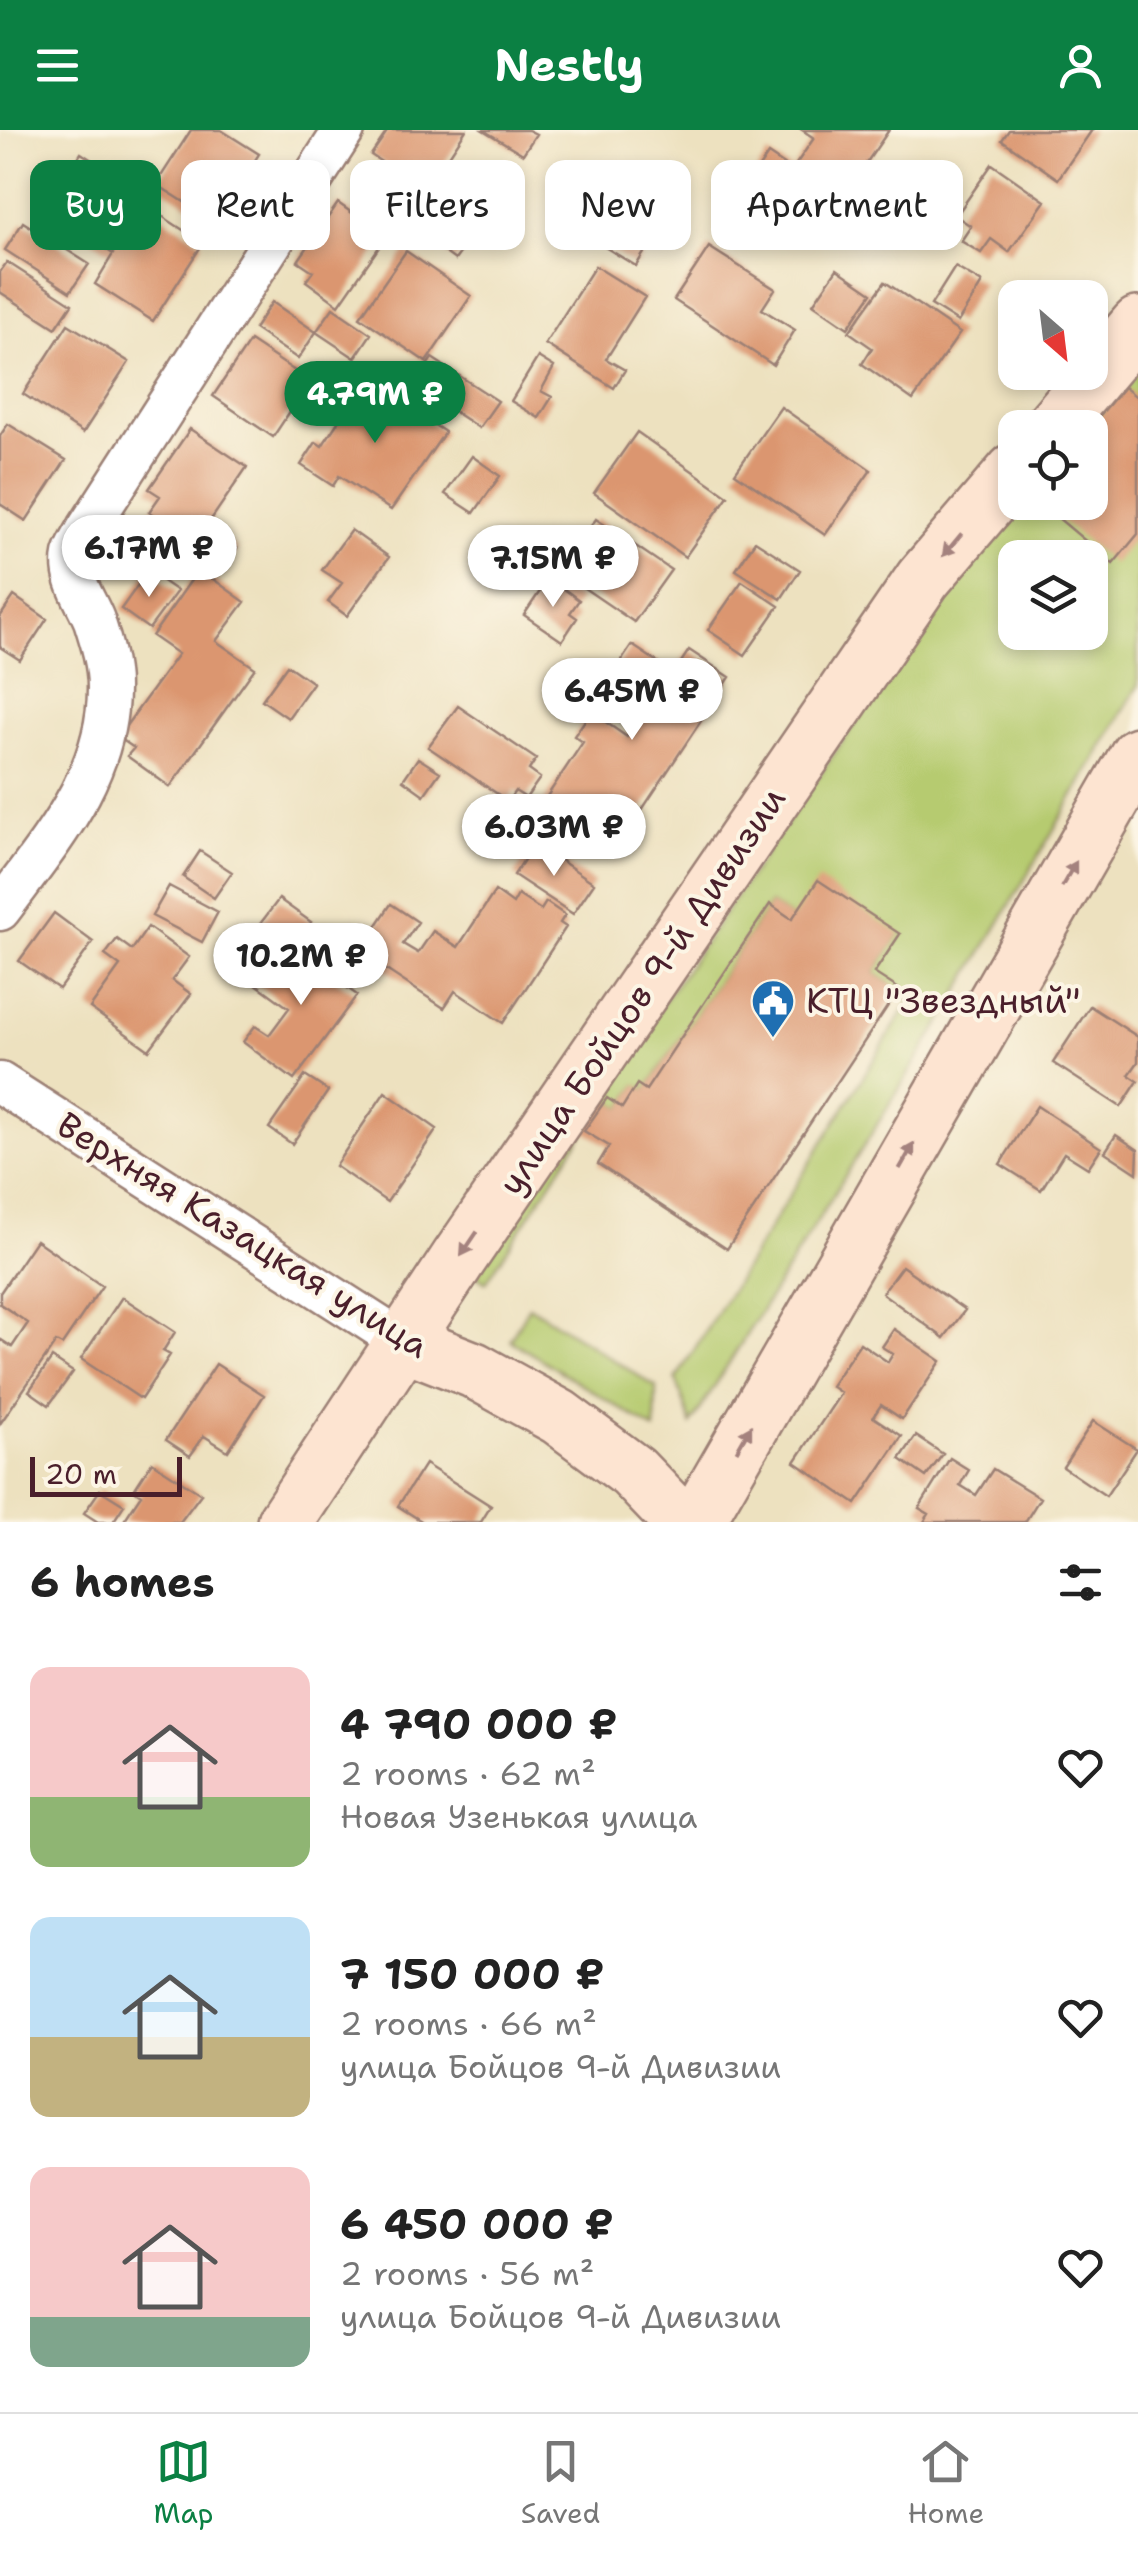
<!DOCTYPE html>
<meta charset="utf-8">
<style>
:root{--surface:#fff;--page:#f6f6f6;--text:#222;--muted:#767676;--line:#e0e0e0;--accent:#0b8043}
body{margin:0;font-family:"Shantell Sans",sans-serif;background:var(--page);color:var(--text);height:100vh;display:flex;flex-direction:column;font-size:38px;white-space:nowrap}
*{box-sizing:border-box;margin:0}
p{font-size:32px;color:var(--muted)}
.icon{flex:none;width:55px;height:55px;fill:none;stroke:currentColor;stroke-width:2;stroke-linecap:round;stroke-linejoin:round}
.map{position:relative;height:1392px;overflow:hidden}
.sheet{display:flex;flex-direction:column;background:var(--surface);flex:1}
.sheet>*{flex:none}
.top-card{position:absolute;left:30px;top:30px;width:1080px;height:90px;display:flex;gap:20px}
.needle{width:65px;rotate:152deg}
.fabs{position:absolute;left:998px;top:150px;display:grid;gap:20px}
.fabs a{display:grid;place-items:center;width:110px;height:110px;border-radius:20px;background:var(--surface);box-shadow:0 5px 15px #0003;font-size:50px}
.scale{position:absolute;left:30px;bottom:25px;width:152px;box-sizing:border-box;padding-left:10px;border:5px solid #4a1f2b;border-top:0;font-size:28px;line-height:35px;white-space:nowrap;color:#4a1f2b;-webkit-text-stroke:8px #fcf5e5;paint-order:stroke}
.price{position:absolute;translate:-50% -85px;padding:0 22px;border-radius:35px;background:#fff;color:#222;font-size:32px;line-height:65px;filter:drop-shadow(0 2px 5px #0008)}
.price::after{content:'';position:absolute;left:50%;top:60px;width:30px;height:22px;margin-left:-15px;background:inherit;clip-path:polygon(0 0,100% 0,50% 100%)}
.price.on{background:var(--accent);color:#fff}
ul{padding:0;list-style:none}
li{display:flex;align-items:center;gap:30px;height:250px;padding:0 30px}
li span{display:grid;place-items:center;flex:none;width:280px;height:200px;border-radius:20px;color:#555}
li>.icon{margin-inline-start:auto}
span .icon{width:120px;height:120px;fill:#fffc;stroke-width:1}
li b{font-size:42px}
h2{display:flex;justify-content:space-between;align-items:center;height:120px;padding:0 30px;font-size:42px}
.tag{padding:0 35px;border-radius:20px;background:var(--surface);box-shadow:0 5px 15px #0003;font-size:35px;line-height:90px}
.tag.on{background:var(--accent);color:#fff}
header{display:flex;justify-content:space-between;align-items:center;height:130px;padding:0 30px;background:var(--accent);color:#fff;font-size:45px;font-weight:700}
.tabs{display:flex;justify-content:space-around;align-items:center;height:140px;border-top:2px solid var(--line);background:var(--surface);font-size:28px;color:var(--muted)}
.tabs a{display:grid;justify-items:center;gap:5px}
.tabs .on{color:var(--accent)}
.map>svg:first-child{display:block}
</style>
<header><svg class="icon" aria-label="menu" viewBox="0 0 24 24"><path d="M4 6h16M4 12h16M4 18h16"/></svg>Nestly<svg class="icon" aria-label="person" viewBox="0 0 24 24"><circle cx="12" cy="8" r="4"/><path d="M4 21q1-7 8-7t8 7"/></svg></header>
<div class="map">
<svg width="1138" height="1392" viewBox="0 0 1138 1392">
<rect width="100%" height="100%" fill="#fcf5e5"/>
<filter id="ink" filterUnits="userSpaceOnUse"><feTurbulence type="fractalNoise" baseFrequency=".01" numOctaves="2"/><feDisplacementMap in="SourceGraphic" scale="20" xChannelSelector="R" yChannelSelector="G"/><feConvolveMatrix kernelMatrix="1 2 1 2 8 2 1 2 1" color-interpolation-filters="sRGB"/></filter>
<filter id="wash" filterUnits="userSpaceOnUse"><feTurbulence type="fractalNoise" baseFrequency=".0048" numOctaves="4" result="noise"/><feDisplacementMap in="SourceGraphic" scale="40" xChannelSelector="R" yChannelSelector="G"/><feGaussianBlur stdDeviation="2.25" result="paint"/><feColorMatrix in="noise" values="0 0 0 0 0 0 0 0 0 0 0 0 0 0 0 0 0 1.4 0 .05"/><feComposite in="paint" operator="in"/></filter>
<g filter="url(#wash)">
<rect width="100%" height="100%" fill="#ede1bf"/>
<path fill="#b6cb6f" stroke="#80754d" stroke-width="2.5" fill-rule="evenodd" d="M1138,235V556L944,887L691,1294L676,1249L912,868L874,843L899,805L792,789L770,774L646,960L637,955L622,978L606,968L486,1152L476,1145L943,465L1015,372H1090V298L1070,297ZM1015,428H1090V502H1015Z
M529,1176L656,1257L655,1300L510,1210Z"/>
<g id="blocks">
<path fill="#db9670" d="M191,0H221L259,24L216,92L156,54Z
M388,0H466L420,70L389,50L395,41L371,25Z
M483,0H528L536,4L523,24Z
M802,0H889L823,96L752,48L768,24L792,40L814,8Z
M1009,0H1092L1058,49L1002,10Z
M81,23L128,53L111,79L65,49Z
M992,34L1045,71L1009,122L991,109L981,123L961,111L971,96L956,86Z
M89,67L132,95L145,75L203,113L153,191L95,154L113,124L71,96Z
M338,73L386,107L339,175L306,151L313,141L298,131Z
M630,77L661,95L636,136L605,117Z
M453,78L479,97L455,130L429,111Z
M23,92L89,134L70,162L5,120Z
M709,117L775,159L762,179L795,200L773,235L674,170Z
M406,121L471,166L426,232L360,187Z
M7,132L72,174L56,198L0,162V142Z
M595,136L645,167L606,229L625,240L614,258L545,214Z
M955,137L982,153L958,192L931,175Z
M837,139L872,163L848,198L813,174Z
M885,152L960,203L913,270L862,234L872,218L849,202Z
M272,172L316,202L298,229L254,199Z
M333,178L371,204L355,228L316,202Z
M68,194L129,232L83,303L23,264Z
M250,211L310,251L273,307L213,266Z
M538,227L554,237L541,261L552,267L539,288L511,271Z
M432,228L498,271L479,298L414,255Z
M366,250L445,302L391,380L339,346L333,356L301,335L316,312L322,316Z
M1124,257L1138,268V404L1113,434L1039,372H1090V297Z
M781,277L871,340L825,405L735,343Z
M8,294L66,330L26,391L0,374V306Z
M190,299L247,337L195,413L149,382L160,366L149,359Z
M637,302L728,366L685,427L594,363Z
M472,326L500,346L474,383L445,364Z
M596,389L671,440L634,492L559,441Z
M351,400L389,427L347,486L328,472L342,453L322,440Z
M212,402L237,418L225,436L201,420Z
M755,411L800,440L781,469L736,440Z
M199,439L245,472L216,511L255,538L170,657L127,626L134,618L118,607L178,524L152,506Z
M148,441L177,461L149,499L121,479Z
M549,448L579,470L570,483L577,488L562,511L524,485Z
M742,451L779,476L745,525L708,500Z
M14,466L47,489L20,530L0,517V487Z
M632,515L674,543L689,520L730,547L618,716L587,694L579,706L538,680L583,612L574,606L591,582L627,607L637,593L597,567Z
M287,535L313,553L288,588L262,570Z
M458,576L536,629L529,640L540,648L526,668L515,661L508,671L428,617Z
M418,628L440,642L424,665L403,650Z
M535,713L594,753L573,784L514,745Z
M200,721L232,742L214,768L183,747Z
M818,750L900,804L874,843L899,859L727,1119L598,1034L609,1016L584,1001L607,968L622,978L637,954L646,960L770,774L792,789Z
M169,756L218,782L202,812L152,786Z
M495,761L513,774L518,765L541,780L546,772L565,785L560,793L566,797L503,893L455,861L444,878L359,822L391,774L418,792L403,814L418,823L433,801L458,817Z
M279,769L311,792L292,818L260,794Z
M54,783L93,812L59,859L19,831Z
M148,797L189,827L172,850L191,864L149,920L90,878L120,836L105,825L117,809L132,820Z
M310,810L342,833L332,847L357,865L294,950L243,912L255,896L269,905L289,878L256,854L275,827L290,838Z
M1090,876L1138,907V932L1129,945L1138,951L1121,977L1053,933Z
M305,946L328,961L292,1014L269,998Z
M385,962L437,999L387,1072L335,1036Z
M1037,976L1101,1018L1088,1038L1064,1023L1041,1060L1000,1034Z
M1116,1005L1138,1020L1137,1043L1105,1022Z
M36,1110L102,1156L62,1215L56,1212L0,1294V1209L12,1217L28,1193L0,1174V1163Z
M902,1136L965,1180L944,1208L882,1163Z
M122,1167L175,1202L163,1221L170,1225L141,1269L81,1229Z
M894,1199L941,1231L902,1289L881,1275L873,1287L902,1306L856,1374L795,1332L841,1263L831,1256L860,1213L888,1232L893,1224L882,1217Z
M52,1228L73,1242L49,1275L29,1261Z
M216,1234L264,1265L228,1321L204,1306L190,1326L166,1310Z
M1093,1291L1137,1319L1106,1366L1063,1337Z
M916,1306L943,1324L926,1347L900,1329Z
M950,1328L969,1340L960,1355L976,1365L993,1339L1040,1368L1025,1392H924L929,1384L919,1378Z
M152,1332L201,1364L180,1392H123L141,1365L134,1360Z
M425,1334L491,1376L481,1392H423L398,1376Z
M100,1360L124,1375L113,1392H98L84,1383Z"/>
</g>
</g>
<g filter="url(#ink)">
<use href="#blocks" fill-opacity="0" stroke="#9c8075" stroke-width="2.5"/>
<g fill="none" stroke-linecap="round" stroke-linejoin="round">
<g stroke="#9c8075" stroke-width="45">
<path id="street" d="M0,780C50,712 109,646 108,557C108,534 101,512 94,490C86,470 69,448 74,425C77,416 84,406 88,398L344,0
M0,953L403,1212"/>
</g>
<g stroke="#9c8075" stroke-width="60">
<path id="secondary" d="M1051,298L1138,195
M403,1212L474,1240L559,1287L633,1342L681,1392
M285,1392L459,1128L923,449L1015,341
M696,1392L1138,625"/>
</g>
<use href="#street" stroke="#fff" stroke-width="40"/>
<use href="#secondary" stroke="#fde4d1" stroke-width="55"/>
</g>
<defs><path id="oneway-solid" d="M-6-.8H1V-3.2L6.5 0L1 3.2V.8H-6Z" transform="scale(2.5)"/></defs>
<g fill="#a4827e">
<use href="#oneway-solid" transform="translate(952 415) rotate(130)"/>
<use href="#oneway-solid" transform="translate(1069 744) rotate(-60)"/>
<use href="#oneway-solid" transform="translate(907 1026) rotate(-60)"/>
<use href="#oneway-solid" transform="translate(469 1114) rotate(124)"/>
<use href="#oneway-solid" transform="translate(744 1308) rotate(-60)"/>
</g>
</g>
<defs>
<g id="civic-pin" transform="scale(2.25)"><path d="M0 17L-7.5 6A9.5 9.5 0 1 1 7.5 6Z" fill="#1f6fb2" stroke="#fcf5e5"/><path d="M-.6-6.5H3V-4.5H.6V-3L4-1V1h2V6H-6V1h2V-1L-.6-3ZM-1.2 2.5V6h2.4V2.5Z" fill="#fff"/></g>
</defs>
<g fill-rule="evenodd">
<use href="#civic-pin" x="773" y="871"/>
</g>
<g text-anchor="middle" stroke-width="8" stroke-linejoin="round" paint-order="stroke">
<g font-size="35" fill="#4a1f2b" stroke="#fcf5e5">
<text transform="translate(642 861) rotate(-56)" y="12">улица Бойцов 9-й Дивизии</text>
<text transform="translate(243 1105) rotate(32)" y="12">Верхняя Казацкая улица</text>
</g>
<g font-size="35" fill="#4a1f2b" stroke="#fcf5e5" text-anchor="start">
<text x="806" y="883">КТЦ "Звездный"</text>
</g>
</g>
</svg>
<div class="fabs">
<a><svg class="needle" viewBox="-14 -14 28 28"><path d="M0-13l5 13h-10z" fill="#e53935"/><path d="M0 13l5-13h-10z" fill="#767676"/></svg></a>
<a><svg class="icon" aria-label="locate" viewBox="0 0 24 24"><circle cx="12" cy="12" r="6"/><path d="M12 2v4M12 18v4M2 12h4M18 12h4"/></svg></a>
<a><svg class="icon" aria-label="layers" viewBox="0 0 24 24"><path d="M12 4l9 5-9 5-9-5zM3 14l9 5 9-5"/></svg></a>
</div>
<div class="scale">20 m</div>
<b class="price on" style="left:375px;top:316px">4.79M ₽</b>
<b class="price" style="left:149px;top:470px">6.17M ₽</b>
<b class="price" style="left:553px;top:480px">7.15M ₽</b>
<b class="price" style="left:632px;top:613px">6.45M ₽</b>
<b class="price" style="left:554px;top:749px">6.03M ₽</b>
<b class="price" style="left:301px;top:878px">10.2M ₽</b>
<div class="top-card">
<a class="tag on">Buy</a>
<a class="tag">Rent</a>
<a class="tag">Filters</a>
<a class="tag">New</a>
<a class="tag">Apartment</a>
</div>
</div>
<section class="sheet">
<h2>6 homes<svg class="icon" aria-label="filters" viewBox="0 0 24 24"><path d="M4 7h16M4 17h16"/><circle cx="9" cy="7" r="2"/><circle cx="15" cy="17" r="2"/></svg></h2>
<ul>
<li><span style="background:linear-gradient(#f6c9c9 65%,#8fb573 0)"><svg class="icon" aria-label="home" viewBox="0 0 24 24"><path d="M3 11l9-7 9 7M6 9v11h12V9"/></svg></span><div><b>4 790 000 ₽</b><p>2 rooms · 62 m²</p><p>Новая Узенькая улица</p></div><svg class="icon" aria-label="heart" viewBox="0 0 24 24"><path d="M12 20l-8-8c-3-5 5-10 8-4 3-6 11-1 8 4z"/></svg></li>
<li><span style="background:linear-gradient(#bfe0f5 60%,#c2b280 0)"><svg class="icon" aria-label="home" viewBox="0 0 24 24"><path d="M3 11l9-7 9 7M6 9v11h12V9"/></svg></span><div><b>7 150 000 ₽</b><p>2 rooms · 66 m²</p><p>улица Бойцов 9-й Дивизии</p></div><svg class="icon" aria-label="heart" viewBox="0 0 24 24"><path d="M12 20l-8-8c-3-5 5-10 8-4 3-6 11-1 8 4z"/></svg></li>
<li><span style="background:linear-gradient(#f6c9c9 75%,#7fa58c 0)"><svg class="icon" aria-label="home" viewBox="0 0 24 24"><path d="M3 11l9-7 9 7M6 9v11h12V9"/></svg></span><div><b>6 450 000 ₽</b><p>2 rooms · 56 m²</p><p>улица Бойцов 9-й Дивизии</p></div><svg class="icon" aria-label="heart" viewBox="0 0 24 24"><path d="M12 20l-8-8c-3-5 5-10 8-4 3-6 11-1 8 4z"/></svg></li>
</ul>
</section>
<nav class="tabs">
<a class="on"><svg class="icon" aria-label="map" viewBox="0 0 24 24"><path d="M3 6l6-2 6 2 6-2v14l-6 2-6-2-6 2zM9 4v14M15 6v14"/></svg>Map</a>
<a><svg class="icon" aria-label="saved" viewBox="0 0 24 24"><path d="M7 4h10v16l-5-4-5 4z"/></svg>Saved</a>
<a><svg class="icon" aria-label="home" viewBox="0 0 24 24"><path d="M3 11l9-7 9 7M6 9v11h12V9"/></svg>Home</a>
</nav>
